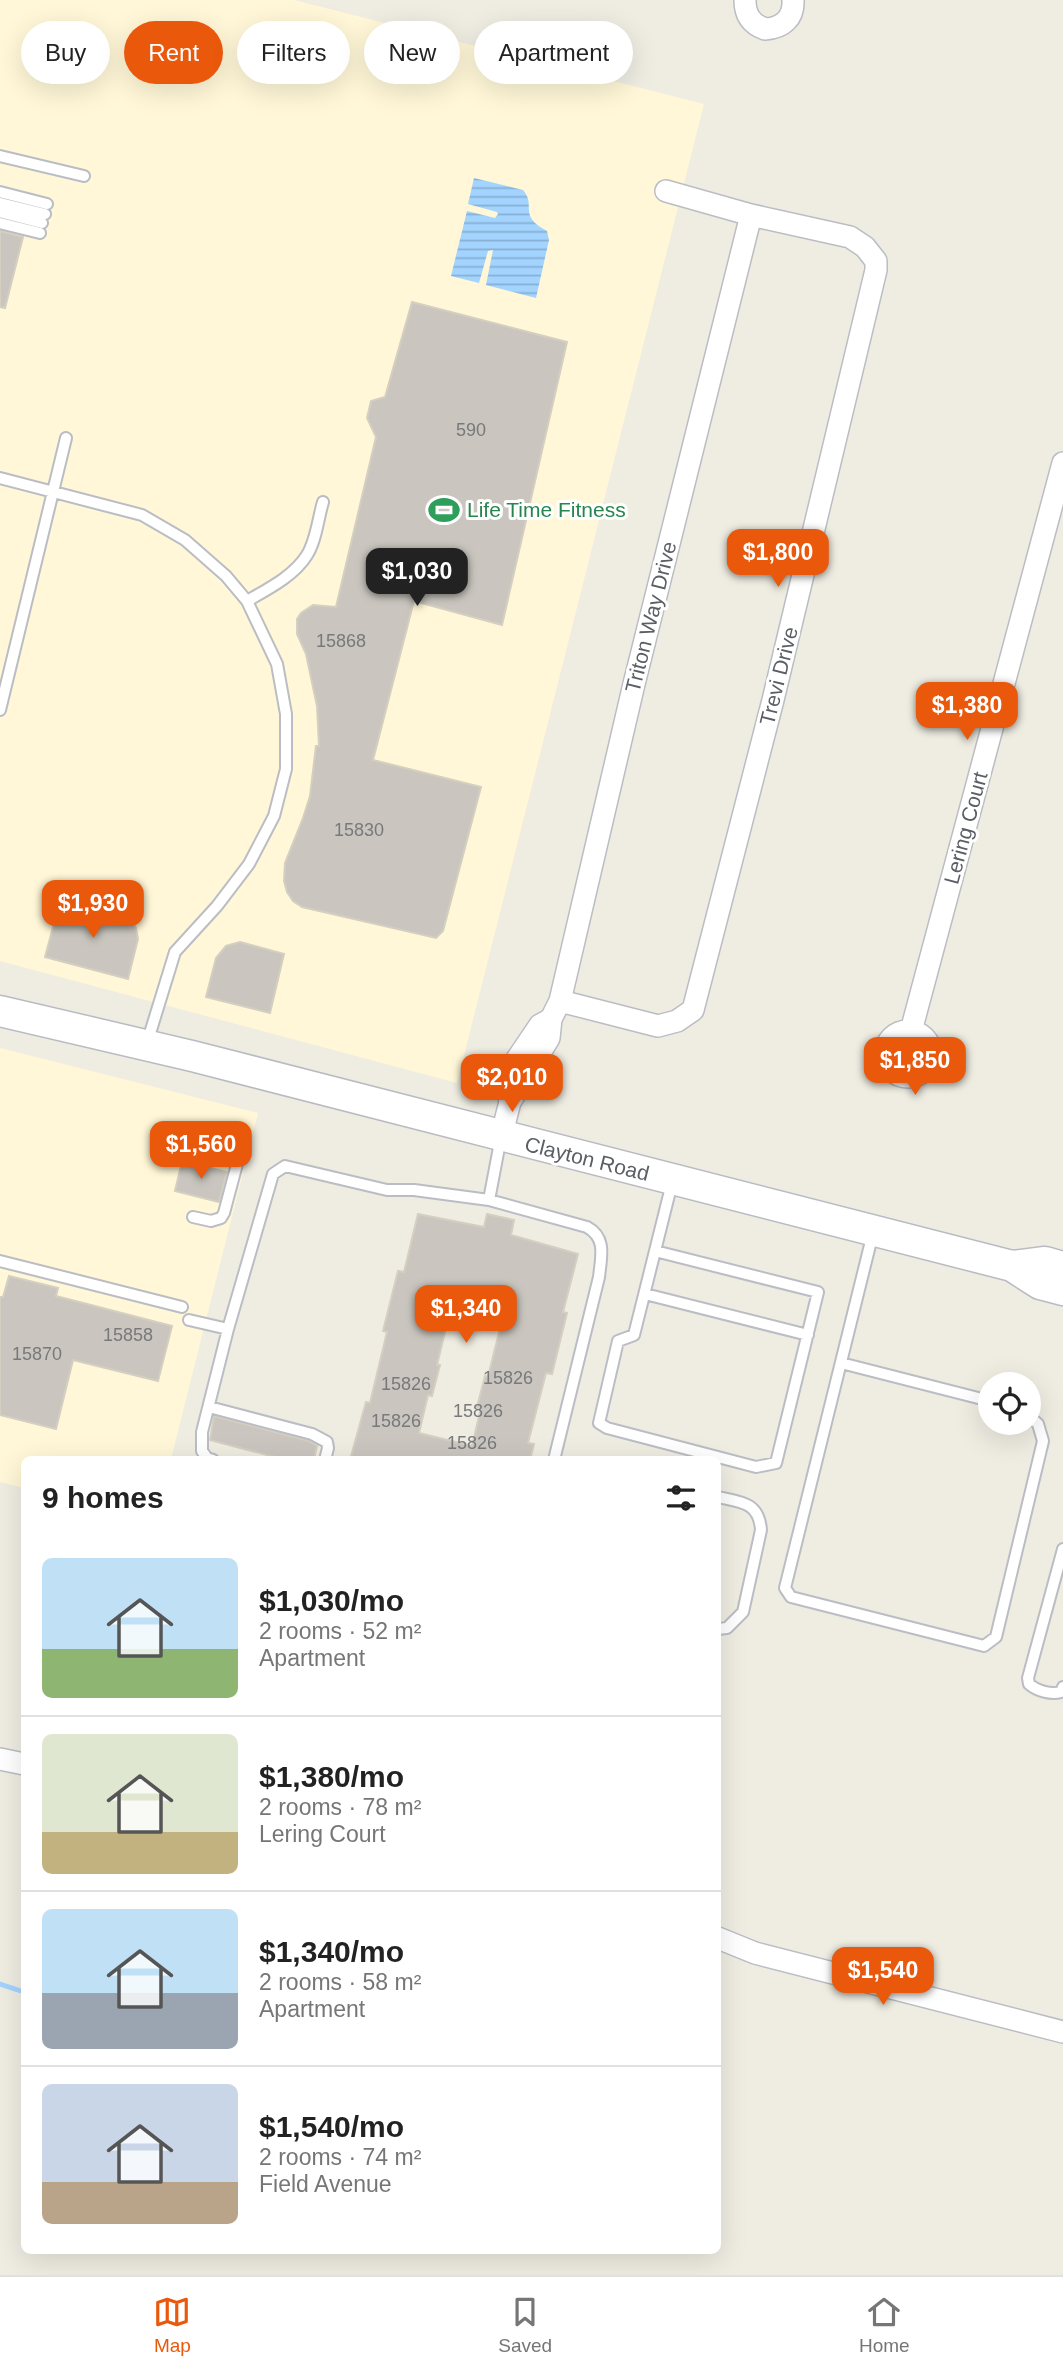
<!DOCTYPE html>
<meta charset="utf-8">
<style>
:root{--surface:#fff;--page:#f6f6f6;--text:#222;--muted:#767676;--line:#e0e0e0;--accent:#ea580c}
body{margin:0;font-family:Arial,sans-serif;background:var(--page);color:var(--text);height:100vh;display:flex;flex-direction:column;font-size:26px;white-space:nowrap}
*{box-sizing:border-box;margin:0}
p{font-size:23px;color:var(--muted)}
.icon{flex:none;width:38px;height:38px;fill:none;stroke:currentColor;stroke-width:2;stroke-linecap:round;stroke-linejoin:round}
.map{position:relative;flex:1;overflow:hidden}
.side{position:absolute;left:21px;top:1456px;width:700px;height:798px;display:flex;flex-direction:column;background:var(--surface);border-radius:10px;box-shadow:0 7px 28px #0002}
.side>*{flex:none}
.guide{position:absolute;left:21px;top:21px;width:700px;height:63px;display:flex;gap:14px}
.tools{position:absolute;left:978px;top:1372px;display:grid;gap:14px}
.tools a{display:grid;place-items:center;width:63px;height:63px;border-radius:50%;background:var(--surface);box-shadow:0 7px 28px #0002;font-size:35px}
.price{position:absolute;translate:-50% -60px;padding:0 16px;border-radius:14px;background:var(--accent);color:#fff;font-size:23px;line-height:46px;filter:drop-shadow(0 2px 4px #0008)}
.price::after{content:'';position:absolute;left:50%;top:42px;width:21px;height:16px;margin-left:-10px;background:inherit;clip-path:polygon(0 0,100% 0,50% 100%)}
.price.current{background:#222;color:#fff}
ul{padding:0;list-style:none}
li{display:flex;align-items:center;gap:21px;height:175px;padding:0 21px}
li+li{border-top:2px solid var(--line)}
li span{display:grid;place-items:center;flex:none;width:196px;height:140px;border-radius:10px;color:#555}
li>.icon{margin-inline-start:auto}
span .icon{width:84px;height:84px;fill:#fffc;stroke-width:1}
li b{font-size:30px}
h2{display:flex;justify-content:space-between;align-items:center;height:84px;padding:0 21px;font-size:30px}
.chip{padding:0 24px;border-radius:32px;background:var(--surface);box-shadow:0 7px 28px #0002;font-size:24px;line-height:63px}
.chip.current{background:var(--accent);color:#fff}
.dock{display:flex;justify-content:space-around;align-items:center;height:98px;border-top:2px solid var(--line);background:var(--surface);font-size:19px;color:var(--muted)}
.dock a{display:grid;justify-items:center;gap:4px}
.dock .current{color:var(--accent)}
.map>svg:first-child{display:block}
</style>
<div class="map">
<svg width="1063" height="2275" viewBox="0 0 1063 2275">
<defs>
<pattern id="water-rules" width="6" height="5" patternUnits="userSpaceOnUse" patternTransform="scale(1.75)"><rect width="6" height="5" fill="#a2d4ff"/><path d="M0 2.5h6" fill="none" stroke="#87afd2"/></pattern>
</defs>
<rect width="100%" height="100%" fill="#efede2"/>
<path fill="#fff7d7" d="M0,0H294L704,104L457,1083L0,961Z
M0,1048L258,1113L171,1459L24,1460V1488L0,1482Z"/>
<path fill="url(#water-rules)" d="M474,178L523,190C537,206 517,215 547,231L549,240L536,298L486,285L493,250L488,251L479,283L451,276L467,211L495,218L498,214L497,212L468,204Z"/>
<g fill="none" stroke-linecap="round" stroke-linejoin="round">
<path stroke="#a2d4ff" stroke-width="5" d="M0,1984L24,1992"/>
</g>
<path fill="#cac6bf" stroke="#d4cfc0" stroke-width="2" fill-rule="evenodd" d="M0,231L23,237L5,308L0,307Z
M412,302L567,342L502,625L414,601L373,760L481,787L443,931L436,938L302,907L293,901L287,892L284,881L285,863L303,818L310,796L316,746H319L317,706L306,654L297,634V619L301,613L313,605L336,607L376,437L367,418L371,401L385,397Z
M60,901L129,918L136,928L138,939L128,979L45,957Z
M240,942L284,954L270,1013L206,997L216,958L226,946Z
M182,1161L227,1172L219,1202L175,1191Z
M418,1214L484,1227L487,1214L514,1220L511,1235L578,1254L563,1312L567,1313L552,1374L546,1373L528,1443L534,1444L530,1460H350L366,1402L370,1403L387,1332L383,1331L398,1271L404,1272ZM453,1299L504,1312L488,1377L485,1376L477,1407L481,1408L472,1446L419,1433L428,1395L432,1396L440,1365H437Z
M9,1276L58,1288L56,1296L172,1326L158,1381L73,1360L56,1429L0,1415V1297H3Z
M214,1416L309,1441L317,1446L314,1460H286L210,1440Z"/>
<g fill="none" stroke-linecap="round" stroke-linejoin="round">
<g stroke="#babdc3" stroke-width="14">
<path id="service" d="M0,156L84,176
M0,192L47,204
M0,203L45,214
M0,212L42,223
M0,223L40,233
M0,478L142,515L185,540L226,576L247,601L277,664L286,714V769L274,816L249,864L217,906L175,952L147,1043
M247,601C268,589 294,576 307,555C316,541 318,519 323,502
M0,710L66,438
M501,1137L489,1200L587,1227C607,1238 601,1257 599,1277L554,1460
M193,1217L211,1221L221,1218L224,1213L240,1153L239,1147
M873,1233L785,1588L791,1597L984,1646L996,1637L1043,1441L1038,1424L1029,1416
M655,1251L818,1292L776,1463L756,1467L607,1428L599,1423L618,1341L634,1335L672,1183
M0,1261L182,1307
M645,1294L808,1335
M189,1320L228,1329L202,1432V1451L207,1458L213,1460
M228,1329L273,1174L285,1166L387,1190H414L489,1200
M841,1363L990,1401
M209,1407L312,1434L327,1442L328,1448L325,1460
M718,1497C741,1502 759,1502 761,1530L743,1612L727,1628L718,1629
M1063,1549L1028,1678L1029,1684C1037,1691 1051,1695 1061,1692L1063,1687"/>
</g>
<g stroke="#babdc3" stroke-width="24">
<path id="minor" d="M745,0C745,15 751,24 765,29C783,28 794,18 793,0
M560,1001L658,1026L677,1021L693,1010L773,700L876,270V261L865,247L850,237L751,215L666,191
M911,1031L1063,463
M885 1054a23 23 0 1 1 46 0a23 23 0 1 1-46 0Z
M510,1102L507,1085L517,1059L540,1025L551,1019
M501,1137L510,1102L549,1038L551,1019L560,1001L634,684L751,215
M0,1759L24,1764
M718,1938L755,1953L1063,2032"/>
</g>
<g stroke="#b8bcc2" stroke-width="33">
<path id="secondary" d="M0,1011L192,1056L1012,1266L1040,1284L1063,1290
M1012,1266L1045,1262L1063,1267"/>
</g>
<use href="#service" stroke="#fff" stroke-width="10"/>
<use href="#minor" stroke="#fff" stroke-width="21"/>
<use href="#secondary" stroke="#fff" stroke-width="30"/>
</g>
<defs>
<g id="stadium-bare" transform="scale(2.415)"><path d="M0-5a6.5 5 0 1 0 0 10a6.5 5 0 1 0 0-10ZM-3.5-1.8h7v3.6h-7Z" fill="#2e9e5b" stroke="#fff" stroke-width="2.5" paint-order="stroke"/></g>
</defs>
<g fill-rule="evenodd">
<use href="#stadium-bare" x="444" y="510"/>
</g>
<g text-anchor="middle" stroke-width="6" stroke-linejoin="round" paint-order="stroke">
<g font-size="18" fill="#77797c">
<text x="471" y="436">590</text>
<text x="341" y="647">15868</text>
<text x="359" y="836">15830</text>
<text x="128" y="1341">15858</text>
<text x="37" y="1360">15870</text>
<text x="508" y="1384">15826</text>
<text x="406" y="1390">15826</text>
<text x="478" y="1417">15826</text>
<text x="396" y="1427">15826</text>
<text x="472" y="1449">15826</text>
</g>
<g font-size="21" fill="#27864d" stroke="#fff" text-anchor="start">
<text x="467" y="517">Life Time Fitness</text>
</g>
<g font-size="21" fill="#5b5f65" stroke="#fff">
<text transform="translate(651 617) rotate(-76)" y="7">Triton Way Drive</text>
<text transform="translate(779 676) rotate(-76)" y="7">Trevi Drive</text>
<text transform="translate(966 828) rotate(-75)" y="7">Lering Court</text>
<text transform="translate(587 1159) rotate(14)" y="7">Clayton Road</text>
</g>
</g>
</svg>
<div class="tools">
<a><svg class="icon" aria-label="locate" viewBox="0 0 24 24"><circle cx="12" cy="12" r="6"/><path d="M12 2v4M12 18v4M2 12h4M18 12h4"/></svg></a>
</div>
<b class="price" style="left:778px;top:589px">$1,800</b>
<b class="price current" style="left:417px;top:608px">$1,030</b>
<b class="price" style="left:967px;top:742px">$1,380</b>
<b class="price" style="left:93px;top:940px">$1,930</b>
<b class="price" style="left:915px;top:1097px">$1,850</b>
<b class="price" style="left:512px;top:1114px">$2,010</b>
<b class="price" style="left:201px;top:1181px">$1,560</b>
<b class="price" style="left:466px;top:1345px">$1,340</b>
<b class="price" style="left:883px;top:2007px">$1,540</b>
<div class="guide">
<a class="chip">Buy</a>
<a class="chip current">Rent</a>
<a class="chip">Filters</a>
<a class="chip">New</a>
<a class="chip">Apartment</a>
</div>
<section class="side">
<h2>9 homes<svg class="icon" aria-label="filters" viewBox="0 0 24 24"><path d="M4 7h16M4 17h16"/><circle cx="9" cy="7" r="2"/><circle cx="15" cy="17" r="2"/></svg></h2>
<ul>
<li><span style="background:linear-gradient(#bfe0f5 65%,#8fb573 0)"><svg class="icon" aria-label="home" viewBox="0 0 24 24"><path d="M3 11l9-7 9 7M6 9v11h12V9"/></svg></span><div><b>$1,030/mo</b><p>2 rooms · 52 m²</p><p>Apartment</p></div></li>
<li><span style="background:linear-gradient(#dfe7d0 70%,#c2b280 0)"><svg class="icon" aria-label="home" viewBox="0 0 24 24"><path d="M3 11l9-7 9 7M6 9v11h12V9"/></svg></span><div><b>$1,380/mo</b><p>2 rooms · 78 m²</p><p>Lering Court</p></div></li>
<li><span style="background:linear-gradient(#bfe0f5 60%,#9aa5b1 0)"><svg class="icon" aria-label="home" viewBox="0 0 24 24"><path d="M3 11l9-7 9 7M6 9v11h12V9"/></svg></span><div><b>$1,340/mo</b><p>2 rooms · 58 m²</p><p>Apartment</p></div></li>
<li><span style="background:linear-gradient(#c9d6e8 70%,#b9a48a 0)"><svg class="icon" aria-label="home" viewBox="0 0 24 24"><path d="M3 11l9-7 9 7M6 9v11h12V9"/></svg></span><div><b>$1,540/mo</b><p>2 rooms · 74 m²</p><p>Field Avenue</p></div></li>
</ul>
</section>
</div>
<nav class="dock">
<a class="current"><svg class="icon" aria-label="map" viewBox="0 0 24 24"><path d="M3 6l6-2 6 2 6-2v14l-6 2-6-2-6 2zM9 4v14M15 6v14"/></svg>Map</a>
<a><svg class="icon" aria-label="saved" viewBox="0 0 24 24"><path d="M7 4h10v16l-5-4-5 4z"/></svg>Saved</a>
<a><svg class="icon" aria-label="home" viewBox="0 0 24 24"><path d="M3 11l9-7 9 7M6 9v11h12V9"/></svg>Home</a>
</nav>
